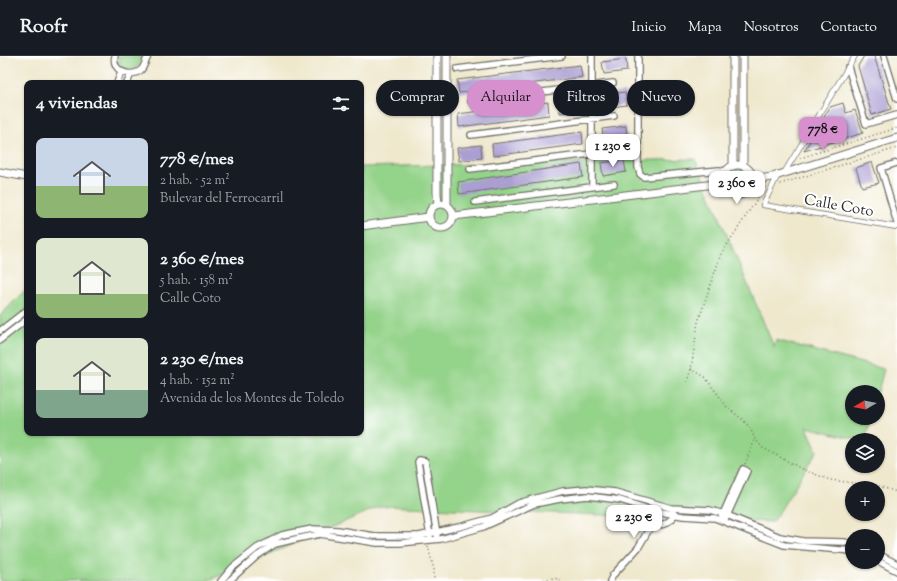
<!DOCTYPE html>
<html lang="es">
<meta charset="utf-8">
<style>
:root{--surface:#171b24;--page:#242831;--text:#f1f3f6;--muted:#9ea1a6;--line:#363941;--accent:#d690ce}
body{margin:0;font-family:"Sorts Mill Goudy",serif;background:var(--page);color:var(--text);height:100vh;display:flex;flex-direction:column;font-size:15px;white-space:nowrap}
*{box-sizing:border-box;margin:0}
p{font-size:13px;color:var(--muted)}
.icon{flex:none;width:22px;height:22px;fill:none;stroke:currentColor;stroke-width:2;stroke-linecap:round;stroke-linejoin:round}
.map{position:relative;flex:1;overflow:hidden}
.details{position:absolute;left:24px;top:24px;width:340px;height:356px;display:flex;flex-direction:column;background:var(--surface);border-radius:8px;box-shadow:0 1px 3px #0004}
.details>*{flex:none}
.guide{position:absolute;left:376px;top:24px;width:380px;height:36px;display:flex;gap:8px}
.needle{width:26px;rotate:261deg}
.controls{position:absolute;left:845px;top:329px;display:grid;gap:8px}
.controls a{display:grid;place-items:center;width:40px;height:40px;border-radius:50%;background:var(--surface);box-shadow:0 1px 3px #0004;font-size:20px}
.price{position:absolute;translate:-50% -34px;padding:0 9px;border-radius:8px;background:#fff;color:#222;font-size:13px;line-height:26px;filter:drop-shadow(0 1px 2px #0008)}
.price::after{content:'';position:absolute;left:50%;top:24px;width:12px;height:9px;margin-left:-6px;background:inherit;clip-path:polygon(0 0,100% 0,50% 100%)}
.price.active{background:var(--accent);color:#111}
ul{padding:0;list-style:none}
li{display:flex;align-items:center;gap:12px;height:100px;padding:0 12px}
li span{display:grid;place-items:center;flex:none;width:112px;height:80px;border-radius:8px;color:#555}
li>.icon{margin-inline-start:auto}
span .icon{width:48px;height:48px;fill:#fffc;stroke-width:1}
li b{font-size:17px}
h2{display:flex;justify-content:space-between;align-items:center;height:48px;padding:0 12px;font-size:17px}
.chip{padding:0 14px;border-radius:18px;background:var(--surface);box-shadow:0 1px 3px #0004;font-size:14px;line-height:36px}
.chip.active{background:var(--accent);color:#111}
header{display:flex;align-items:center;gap:24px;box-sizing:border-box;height:56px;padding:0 20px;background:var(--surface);border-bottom:1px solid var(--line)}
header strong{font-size:19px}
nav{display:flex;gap:22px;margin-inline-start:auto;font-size:14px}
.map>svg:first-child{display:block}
</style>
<header>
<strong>Roofr</strong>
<nav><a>Inicio</a><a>Mapa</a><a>Nosotros</a><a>Contacto</a></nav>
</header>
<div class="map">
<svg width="897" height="525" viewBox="0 0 897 525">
<rect width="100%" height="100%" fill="#fff"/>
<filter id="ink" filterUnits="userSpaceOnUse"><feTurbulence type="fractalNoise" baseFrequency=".025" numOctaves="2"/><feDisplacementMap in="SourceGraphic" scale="8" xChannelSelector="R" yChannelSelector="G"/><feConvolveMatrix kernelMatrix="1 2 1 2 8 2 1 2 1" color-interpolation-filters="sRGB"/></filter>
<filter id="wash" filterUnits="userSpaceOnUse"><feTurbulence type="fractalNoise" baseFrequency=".012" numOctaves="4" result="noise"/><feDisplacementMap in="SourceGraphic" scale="16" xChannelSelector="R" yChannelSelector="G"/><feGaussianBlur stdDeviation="0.9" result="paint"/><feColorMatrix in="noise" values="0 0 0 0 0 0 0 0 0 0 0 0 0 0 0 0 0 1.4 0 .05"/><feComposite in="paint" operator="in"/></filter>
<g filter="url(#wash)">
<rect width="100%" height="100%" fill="#efe8cd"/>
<path fill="#94d38a" stroke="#607f5a" d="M119,0H143C138,12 137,14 123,14L119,8Z
M695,103L774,291L776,284L884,313L878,336H852V362H871L865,384H859L807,371L817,395L773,466L381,450L207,525H0V260L27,232V377H361V111Z
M727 124a11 11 0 1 1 22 0a11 11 0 1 1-22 0Z"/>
<g id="blocks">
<path fill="#aa9ed2" d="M864,0H874L891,53L872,59L858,10Z
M626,3L627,15L604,18L602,6Z
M580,9L582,21L459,37L457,24Z
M625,36L627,49L603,52L602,39Z
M582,42L583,54L560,57L559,45Z
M548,46L549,59L459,71L458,58Z
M843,47L846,57L855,54L863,77L804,95L830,51Z
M626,70L627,82L604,86L602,73Z
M582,76L583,88L493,100L492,88Z
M481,89L482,102L459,105L457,92Z
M624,104L626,116L603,120L601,107Z
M872,106L879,127L862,131L856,112Z
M581,108L583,121L459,138L458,126Z"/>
</g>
</g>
<g filter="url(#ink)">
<use href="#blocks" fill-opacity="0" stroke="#706d64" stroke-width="1"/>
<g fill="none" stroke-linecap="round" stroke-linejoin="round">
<g stroke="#706d64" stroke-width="6">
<path id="pedestrian" d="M784,117L855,0
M778,119L763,149L897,171"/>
</g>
<g stroke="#706d64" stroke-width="8">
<path id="minor" d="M115,0C111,14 130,23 141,14C144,11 146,4 148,0
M638,0V111L640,118L644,121L719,114L725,115
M884,0L897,43
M848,11L866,68L897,59
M457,13L562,0
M117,27L121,16
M127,27L131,18
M471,45L613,27
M471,79L614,60
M897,107L881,112L897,167
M470,113L614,95
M592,131V0
M475,146L614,128
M0,275L27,254
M0,284L27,263
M722,460L743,413L747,415L726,462
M430,480L418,406L419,404L425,405L437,479
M878,498L897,508
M878,505L897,515
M221,525L232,512L257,492L282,479L312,473L338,474L374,480H419L459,471L492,462L519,447L540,441L563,435L586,433L615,436L671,452L710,454L727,459L780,481L803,485L844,486L852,488
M229,525L257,500L275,488L296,483L320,478L377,487H400L441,483L483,471L534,448L560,443L588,440L620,444L655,455L683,460L715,462L784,489L852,495
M610,525L613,519L638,492L648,475L652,471L664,468L672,463L673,456"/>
</g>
<g stroke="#706d64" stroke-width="9">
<path id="tertiary" d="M437,0V137L438,148
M733,0V110
M743,0V110
M723 124a15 15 0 1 1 30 0a15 15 0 1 1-30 0Z
M0,116L27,121
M753,124L772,121L897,82
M429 160a12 12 0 1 1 24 0a12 12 0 1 1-24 0Z
M447,149V0
M454,160L723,127
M361,170L429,161"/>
</g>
<path stroke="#706d64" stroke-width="1.5" stroke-dasharray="1 3" stroke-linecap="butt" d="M800,102L897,72
M780,128L897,92
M691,313L705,321L727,351L743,364L750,372L755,383L763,392L802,413L830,424L879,430L897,436
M687,326L691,313L698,266L721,198L765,131
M745,408L755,383
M428,490L434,514V525
M540,525C548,522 555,521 563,525"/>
<use href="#pedestrian" stroke="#fff" stroke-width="4.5"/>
<use href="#minor" stroke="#fff" stroke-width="5.5"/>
<use href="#tertiary" stroke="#fff" stroke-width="7"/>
</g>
</g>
<g text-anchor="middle" stroke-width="4" stroke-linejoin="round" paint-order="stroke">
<g font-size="15" fill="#2b2b2b" stroke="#fff">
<text transform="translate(839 149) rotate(10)" y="5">Calle Coto</text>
</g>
</g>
</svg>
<div class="controls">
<a><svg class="needle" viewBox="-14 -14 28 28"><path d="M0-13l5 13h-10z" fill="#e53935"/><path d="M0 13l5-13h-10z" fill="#9ea1a6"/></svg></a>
<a><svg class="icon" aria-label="layers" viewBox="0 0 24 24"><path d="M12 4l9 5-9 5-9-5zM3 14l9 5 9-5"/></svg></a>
<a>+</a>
<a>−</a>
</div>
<b class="price active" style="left:823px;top:95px">778 €</b>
<b class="price" style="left:613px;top:112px">1 230 €</b>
<b class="price" style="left:737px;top:149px">2 360 €</b>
<b class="price" style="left:634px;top:483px">2 230 €</b>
<div class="guide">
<a class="chip">Comprar</a>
<a class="chip active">Alquilar</a>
<a class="chip">Filtros</a>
<a class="chip">Nuevo</a>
</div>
<section class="details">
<h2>4 viviendas<svg class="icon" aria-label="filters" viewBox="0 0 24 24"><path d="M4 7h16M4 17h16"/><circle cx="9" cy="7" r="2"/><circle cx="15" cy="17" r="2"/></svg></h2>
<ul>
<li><span style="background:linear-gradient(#c9d6e8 60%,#8fb573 0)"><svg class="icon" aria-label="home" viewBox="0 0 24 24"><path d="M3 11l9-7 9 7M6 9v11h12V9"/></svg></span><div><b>778 €/mes</b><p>2 hab. · 52 m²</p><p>Bulevar del Ferrocarril</p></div></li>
<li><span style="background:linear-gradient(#dfe7d0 70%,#8fb573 0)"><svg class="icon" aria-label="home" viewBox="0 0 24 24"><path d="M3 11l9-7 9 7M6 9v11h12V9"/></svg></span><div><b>2 360 €/mes</b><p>5 hab. · 158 m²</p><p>Calle Coto</p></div></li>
<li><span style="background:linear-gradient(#dfe7d0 65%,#7fa58c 0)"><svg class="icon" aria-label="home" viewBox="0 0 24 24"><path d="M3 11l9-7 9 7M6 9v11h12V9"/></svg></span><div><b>2 230 €/mes</b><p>4 hab. · 152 m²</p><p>Avenida de los Montes de Toledo</p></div></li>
</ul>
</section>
</div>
